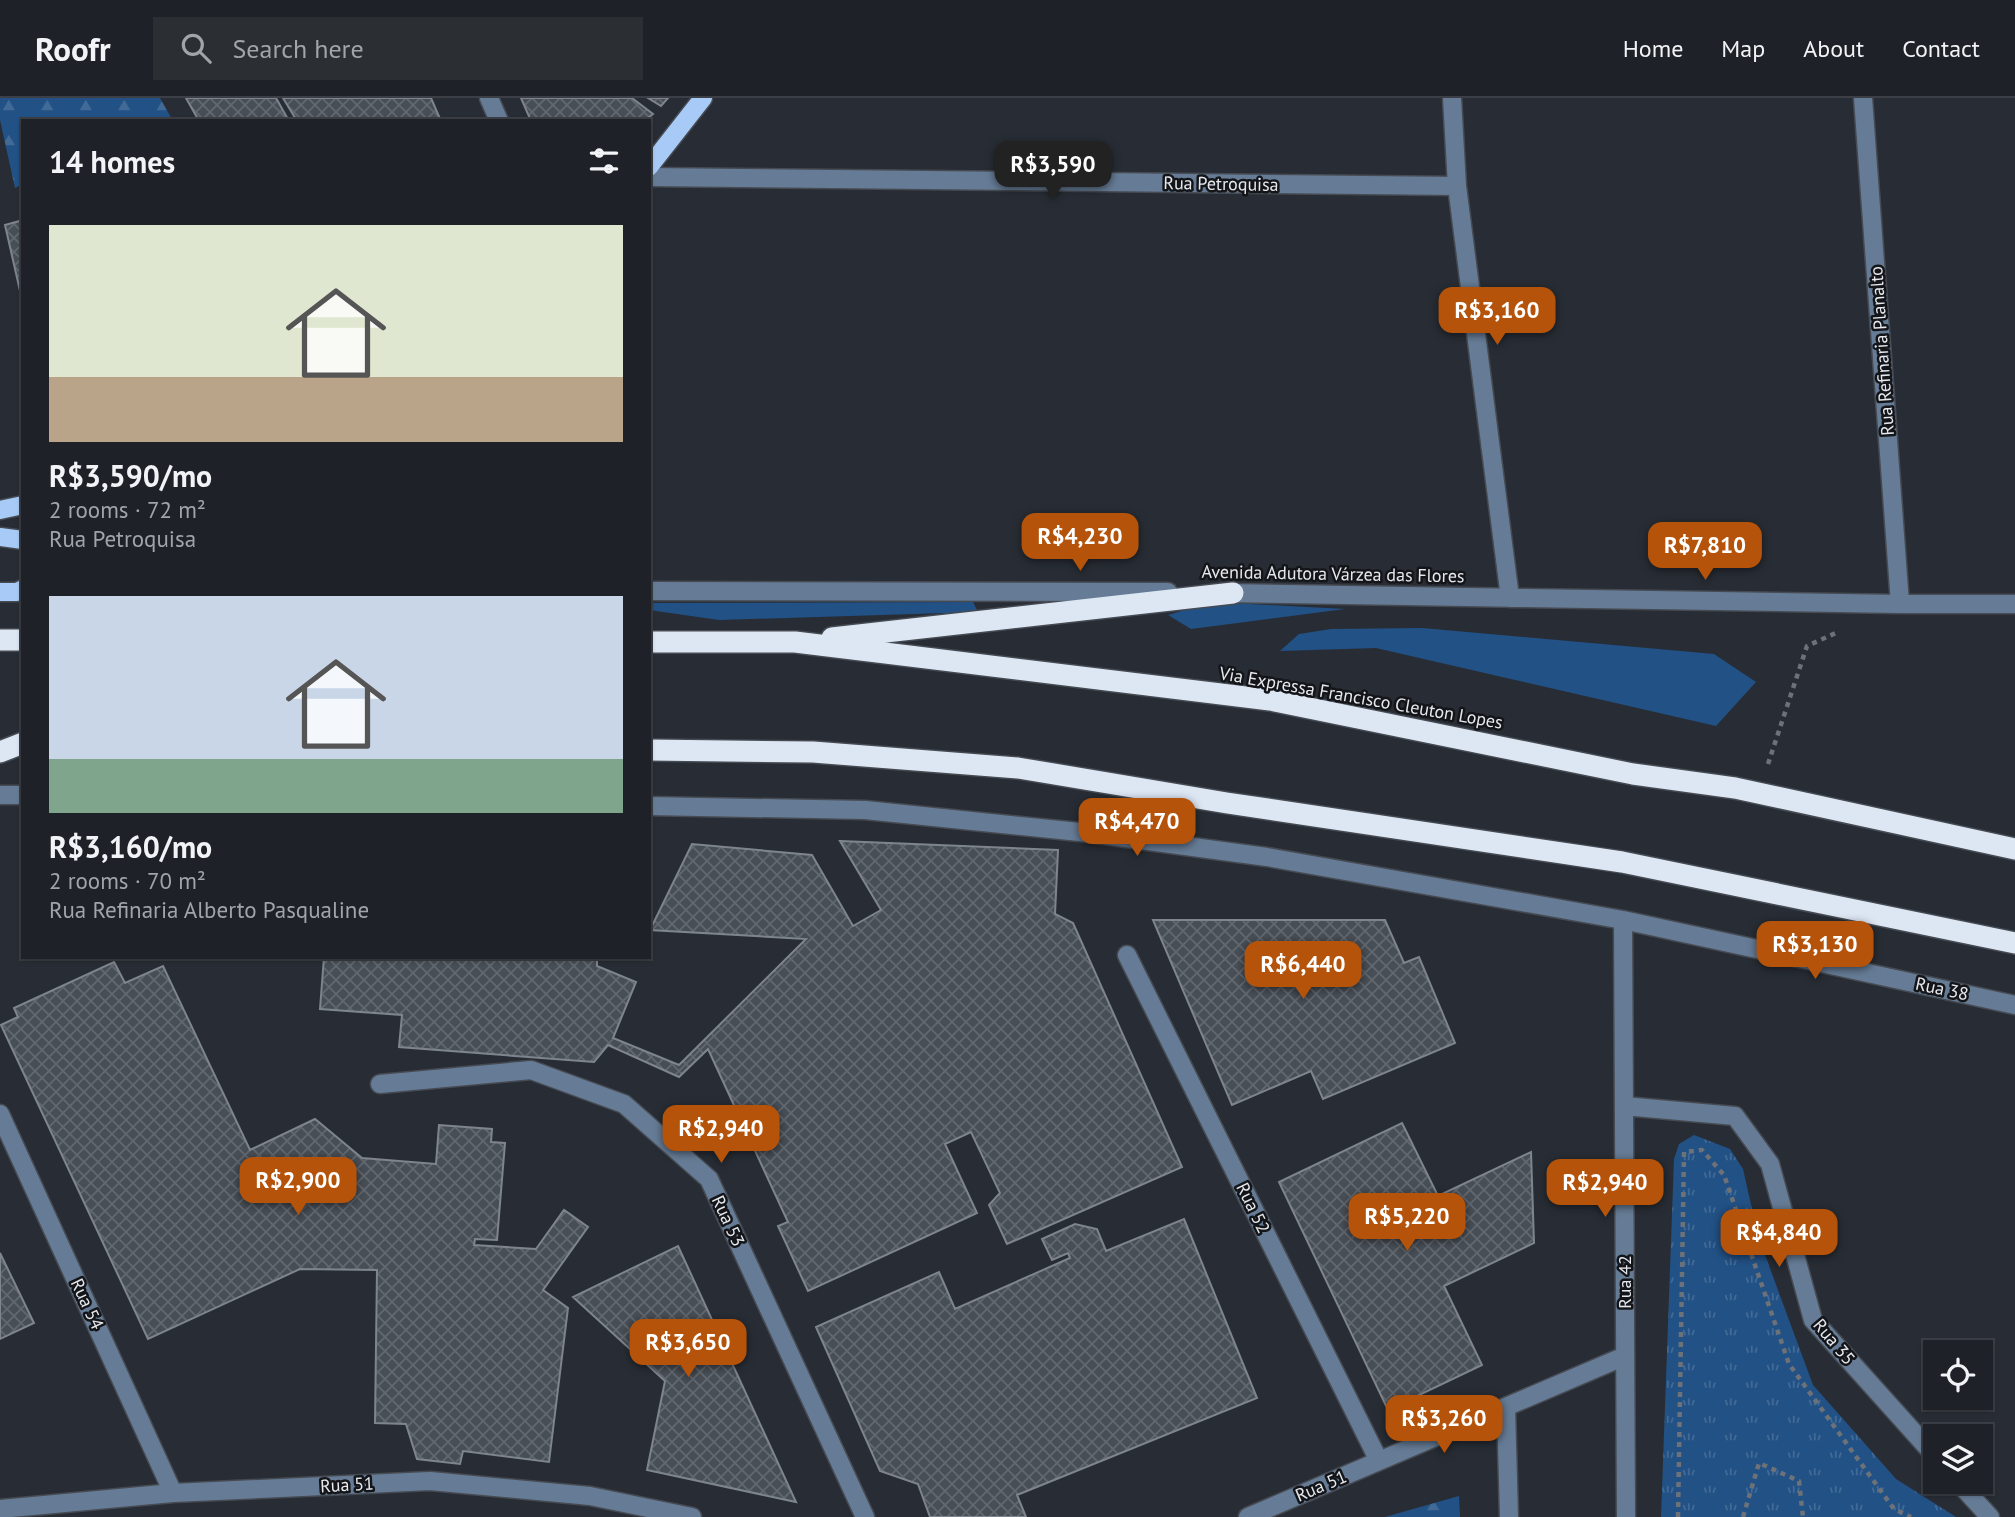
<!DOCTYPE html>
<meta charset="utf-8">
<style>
:root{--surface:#1e2228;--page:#2b2f34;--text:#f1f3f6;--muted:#a1a4a8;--line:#3c3f45;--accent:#b45309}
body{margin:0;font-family:"PT Sans",sans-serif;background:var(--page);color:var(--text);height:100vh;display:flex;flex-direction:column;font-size:26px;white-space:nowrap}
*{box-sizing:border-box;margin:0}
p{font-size:23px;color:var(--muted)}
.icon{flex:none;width:38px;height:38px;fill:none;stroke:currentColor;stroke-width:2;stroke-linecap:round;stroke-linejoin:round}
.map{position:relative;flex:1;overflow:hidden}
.details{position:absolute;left:21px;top:21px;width:630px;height:840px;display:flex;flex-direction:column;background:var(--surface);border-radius:0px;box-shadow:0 2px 5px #0004,0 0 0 2px var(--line)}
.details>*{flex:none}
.buttons{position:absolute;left:1923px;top:1242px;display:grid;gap:14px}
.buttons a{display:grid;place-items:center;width:70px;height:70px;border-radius:0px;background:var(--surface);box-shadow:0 2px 5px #0004,0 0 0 2px var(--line);font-size:35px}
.price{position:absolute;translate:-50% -60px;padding:0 16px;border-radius:14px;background:var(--accent);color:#fff;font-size:23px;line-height:46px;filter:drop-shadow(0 2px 4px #0008)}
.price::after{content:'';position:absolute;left:50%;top:42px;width:21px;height:16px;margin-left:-10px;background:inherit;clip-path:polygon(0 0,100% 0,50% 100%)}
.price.on{background:#222;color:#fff}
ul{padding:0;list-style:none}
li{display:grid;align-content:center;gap:14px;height:371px;padding:0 28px}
li span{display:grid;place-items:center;height:217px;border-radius:0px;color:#555}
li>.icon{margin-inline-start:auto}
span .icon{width:126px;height:126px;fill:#fffc;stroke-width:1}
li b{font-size:30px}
h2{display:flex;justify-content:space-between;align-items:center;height:84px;padding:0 28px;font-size:30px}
header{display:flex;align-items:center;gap:42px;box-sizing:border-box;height:98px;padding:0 35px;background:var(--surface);border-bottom:2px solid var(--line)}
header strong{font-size:33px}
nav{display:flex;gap:38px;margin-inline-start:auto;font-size:24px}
.search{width:490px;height:63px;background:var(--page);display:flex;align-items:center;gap:18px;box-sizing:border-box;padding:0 24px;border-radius:0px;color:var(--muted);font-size:26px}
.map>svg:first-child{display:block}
</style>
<header>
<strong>Roofr</strong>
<div class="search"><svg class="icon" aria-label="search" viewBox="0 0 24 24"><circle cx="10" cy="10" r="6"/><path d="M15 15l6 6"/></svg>Search here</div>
<nav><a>Home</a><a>Map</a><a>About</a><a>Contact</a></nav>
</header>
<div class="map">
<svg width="2015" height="1419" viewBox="0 0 2015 1419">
<defs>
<pattern id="forest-firs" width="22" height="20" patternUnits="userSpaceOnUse" patternTransform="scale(1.75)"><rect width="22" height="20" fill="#225185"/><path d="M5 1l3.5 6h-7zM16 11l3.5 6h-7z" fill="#426a97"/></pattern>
<pattern id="park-tufts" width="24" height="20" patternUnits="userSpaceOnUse" patternTransform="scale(1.75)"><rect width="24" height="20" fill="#225185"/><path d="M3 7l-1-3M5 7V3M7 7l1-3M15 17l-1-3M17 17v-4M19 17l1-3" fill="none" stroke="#426a97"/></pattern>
<pattern id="building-cross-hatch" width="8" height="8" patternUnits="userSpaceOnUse" patternTransform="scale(1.75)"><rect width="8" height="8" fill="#484e56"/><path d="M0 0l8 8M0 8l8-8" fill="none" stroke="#62686f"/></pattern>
</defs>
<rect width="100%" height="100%" fill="#282d35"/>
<path fill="#225185" d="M973,504L978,514L719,522L649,512V505Z
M1213,504L1345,511L1191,531L1168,517Z
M1422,530L1714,556L1756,584L1716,628L1376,550L1280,553L1299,536L1331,531Z"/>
<path fill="url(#forest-firs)" d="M0,0H160L173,23H23V86L15,90L0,22Z
M1459,1398L1460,1419H1385Z"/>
<path fill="url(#park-tufts)" d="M1694,1037L1730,1051L1743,1071L1758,1138L1813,1287L1896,1381L1956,1419H1661L1674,1061L1679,1046Z"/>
<path fill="url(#building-cross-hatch)" stroke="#7e858e" stroke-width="2" d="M186,0H276L289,23H199Z
M283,0H431L441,23H297Z
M521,0H632L653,16L644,23H531Z
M648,0H668L661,8Z
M23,122V206L5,127Z
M840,743L1058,752L1055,816L1073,825L1182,1069L1007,1146L989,1107L1000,1095L971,1034L945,1046L977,1115L808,1193L778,1128L788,1124L708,951L679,979L608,947L594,964L399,949L402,917L320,911L324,859H597V868L636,884L613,940L679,967L806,841L650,832L692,746L812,757L853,828L881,812Z
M1153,822H1385L1404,865L1419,859L1455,945L1323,1001L1311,973L1232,1007Z
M114,864L125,885L163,868L250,1052L315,1021L362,1060L436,1066L439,1027L492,1031L491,1044L505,1045L497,1142L475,1141L474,1147L536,1151L564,1112L588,1129L543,1192L568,1210L549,1364L463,1353L460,1366L417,1361L406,1326L375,1325L377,1172L300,1171L148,1241L1,927L18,919L14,910Z
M1402,1025L1438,1098L1531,1054L1534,1145L1444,1188L1482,1267L1388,1312L1279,1084Z
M1184,1121L1257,1300L1017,1397L1026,1419H930L918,1386L880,1373L816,1229L939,1174L955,1211L1070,1160L1068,1155L1052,1162L1042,1141L1075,1126L1097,1131L1106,1153Z
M678,1148L796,1404L647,1372L665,1283L573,1199Z
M0,1155L34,1225L0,1241Z"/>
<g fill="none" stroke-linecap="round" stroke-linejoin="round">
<g stroke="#464b53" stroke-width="21">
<path id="minor" d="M489,0L499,23
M1452,0L1457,88L1510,500
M1863,0L1900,506
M649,79L1457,88
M649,493L1168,494
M1221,495L1900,506H2015
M0,697H23
M649,708L865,712L1089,735L1267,759L1623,822L2015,907
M1623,822L1626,1419
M1127,857L1379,1363
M380,986L531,972L624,1006L709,1081L865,1419
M1624,1008L1735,1018L1770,1066L1813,1222L1936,1359
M0,1016L173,1395
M1506,1310L1509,1419
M1958,1384L1990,1419
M0,1411L173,1395L430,1383L590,1398L692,1419
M1248,1419L1625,1258"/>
</g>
<g stroke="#464b53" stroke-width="21">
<path id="major" d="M649,69L703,0
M0,412L23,407
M0,439L23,442
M0,494H17L23,491"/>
</g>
<g stroke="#464b53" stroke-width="24">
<path id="highway" d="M832,540L1233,495
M0,542H23
M649,544H795L1270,602L1633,676L1735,690L2015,751
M649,652L813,654L1018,670L1227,705L1622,764L2015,845
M0,654L23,645"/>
</g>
<path stroke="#6d7279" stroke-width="4.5" stroke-dasharray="5 5" stroke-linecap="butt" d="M1768,666L1807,548L1838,534
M1678,1419L1684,1054L1702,1052L1724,1077L1789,1266L1894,1411L1911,1419
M1743,1419L1759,1365L1799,1383L1803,1419"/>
<use href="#minor" stroke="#667c96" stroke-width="18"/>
<use href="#major" stroke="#a7cbf6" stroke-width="18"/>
<use href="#highway" stroke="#dde7f4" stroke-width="21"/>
</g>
<g text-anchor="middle" stroke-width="5" stroke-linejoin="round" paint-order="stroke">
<g font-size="18" fill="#e5e9ee" stroke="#131519">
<text transform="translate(1221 86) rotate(1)" y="6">Rua Petroquisa</text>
<text transform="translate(1882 253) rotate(-94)" y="6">Rua Refinaria Planalto</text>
<text transform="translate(1333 476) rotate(1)" y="6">Avenida Adutora Várzea das Flores</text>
<text transform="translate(1361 600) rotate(10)" y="6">Via Expressa Francisco Cleuton Lopes</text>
<text transform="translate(1942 891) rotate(12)" y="6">Rua 38</text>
<text transform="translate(1253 1110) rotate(64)" y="6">Rua 52</text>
<text transform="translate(728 1123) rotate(65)" y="6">Rua 53</text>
<text transform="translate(1625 1184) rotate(-90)" y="6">Rua 42</text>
<text transform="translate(87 1206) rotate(65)" y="6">Rua 54</text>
<text transform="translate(1834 1244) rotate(50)" y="6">Rua 35</text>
<text transform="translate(347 1387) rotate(-3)" y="6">Rua 51</text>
<text transform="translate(1321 1388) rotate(-23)" y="6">Rua 51</text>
</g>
</g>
</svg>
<div class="buttons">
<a><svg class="icon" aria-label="locate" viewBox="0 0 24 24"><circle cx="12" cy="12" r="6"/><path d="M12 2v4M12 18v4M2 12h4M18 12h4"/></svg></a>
<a><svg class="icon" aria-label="layers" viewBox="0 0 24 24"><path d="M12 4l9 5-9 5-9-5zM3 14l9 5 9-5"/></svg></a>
</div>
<b class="price on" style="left:1053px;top:103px">R$3,590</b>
<b class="price" style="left:1497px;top:249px">R$3,160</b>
<b class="price" style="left:1080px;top:475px">R$4,230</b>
<b class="price" style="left:1705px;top:484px">R$7,810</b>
<b class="price" style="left:1137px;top:760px">R$4,470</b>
<b class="price" style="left:1815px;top:883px">R$3,130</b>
<b class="price" style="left:1303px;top:903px">R$6,440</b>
<b class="price" style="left:721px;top:1067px">R$2,940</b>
<b class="price" style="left:298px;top:1119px">R$2,900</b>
<b class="price" style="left:1605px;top:1121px">R$2,940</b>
<b class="price" style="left:1407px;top:1155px">R$5,220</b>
<b class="price" style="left:1779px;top:1171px">R$4,840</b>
<b class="price" style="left:688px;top:1281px">R$3,650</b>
<b class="price" style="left:1444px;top:1357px">R$3,260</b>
<section class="details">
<h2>14 homes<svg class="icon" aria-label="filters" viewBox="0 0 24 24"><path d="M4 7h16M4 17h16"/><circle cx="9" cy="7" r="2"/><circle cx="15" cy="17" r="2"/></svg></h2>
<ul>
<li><span style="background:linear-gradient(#dfe7d0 70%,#b9a48a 0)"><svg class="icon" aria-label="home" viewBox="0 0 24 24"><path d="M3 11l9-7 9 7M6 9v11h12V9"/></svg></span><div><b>R$3,590/mo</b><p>2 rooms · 72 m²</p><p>Rua Petroquisa</p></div></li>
<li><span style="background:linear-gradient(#c9d6e8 75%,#7fa58c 0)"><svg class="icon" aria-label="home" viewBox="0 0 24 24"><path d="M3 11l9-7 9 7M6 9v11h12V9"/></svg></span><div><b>R$3,160/mo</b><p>2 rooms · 70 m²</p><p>Rua Refinaria Alberto Pasqualine</p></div></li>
</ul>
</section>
</div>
